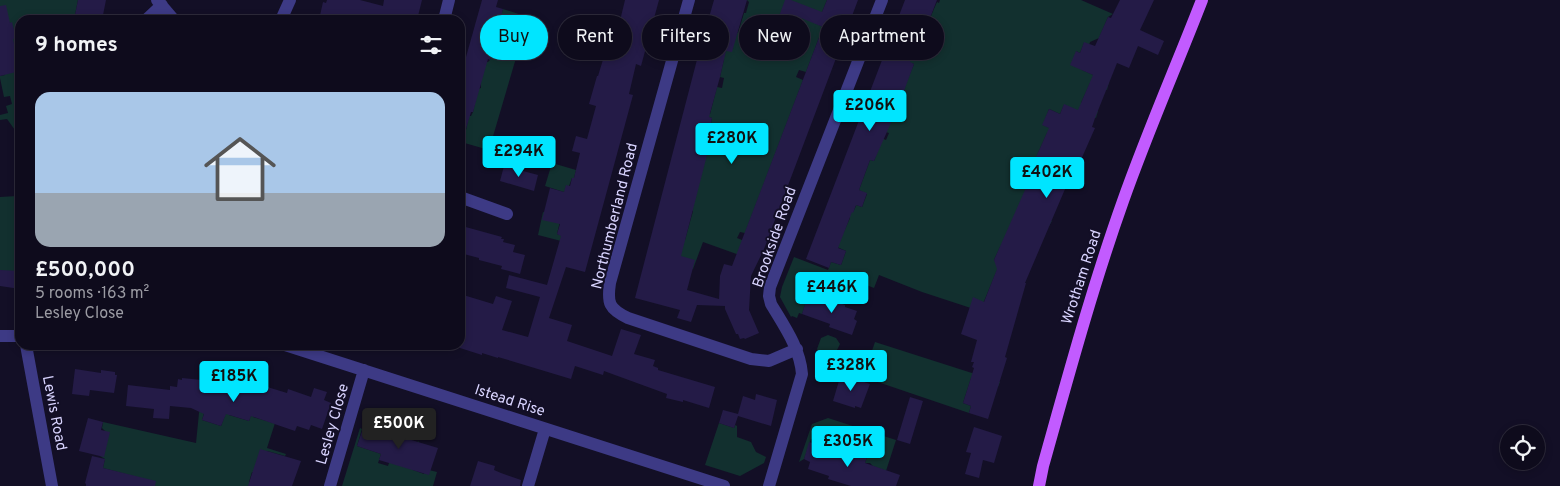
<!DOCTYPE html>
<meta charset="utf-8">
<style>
:root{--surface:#0e0b1c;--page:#1c1929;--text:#f1f3f6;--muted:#9b9ba3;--line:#2e2b3b;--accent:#00e5ff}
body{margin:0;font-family:Overpass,sans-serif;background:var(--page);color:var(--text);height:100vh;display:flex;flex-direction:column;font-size:19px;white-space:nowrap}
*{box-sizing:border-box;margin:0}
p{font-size:16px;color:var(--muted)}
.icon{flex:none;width:28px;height:28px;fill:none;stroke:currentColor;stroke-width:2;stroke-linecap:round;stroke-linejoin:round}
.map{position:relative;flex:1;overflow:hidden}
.drawer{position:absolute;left:15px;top:15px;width:450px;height:335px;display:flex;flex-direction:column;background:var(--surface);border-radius:15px;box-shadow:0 2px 8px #0003,0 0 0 1px var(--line)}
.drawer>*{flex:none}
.hud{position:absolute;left:480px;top:15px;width:475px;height:45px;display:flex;gap:10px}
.tools{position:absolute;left:1500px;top:425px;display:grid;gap:10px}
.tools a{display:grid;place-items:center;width:45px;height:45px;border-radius:50%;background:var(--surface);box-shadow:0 2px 8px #0003,0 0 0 1px var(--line);font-size:25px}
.price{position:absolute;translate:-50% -42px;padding:0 11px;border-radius:5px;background:var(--accent);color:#111;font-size:16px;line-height:32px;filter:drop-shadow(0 1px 2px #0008)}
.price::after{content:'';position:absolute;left:50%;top:30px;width:15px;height:11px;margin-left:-8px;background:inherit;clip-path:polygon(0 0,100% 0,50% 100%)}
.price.on{background:#222;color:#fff}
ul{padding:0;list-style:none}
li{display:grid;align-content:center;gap:10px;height:265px;padding:0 20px}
li span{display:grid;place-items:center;height:155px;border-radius:15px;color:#555}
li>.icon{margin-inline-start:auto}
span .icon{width:90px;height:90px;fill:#fffc;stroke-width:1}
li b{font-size:21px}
h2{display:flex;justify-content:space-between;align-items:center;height:60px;padding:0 20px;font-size:21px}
.tag{padding:0 18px;border-radius:22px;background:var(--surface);box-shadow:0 2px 8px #0003,0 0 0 1px var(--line);font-size:18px;line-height:45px}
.tag.on{background:var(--accent);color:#111}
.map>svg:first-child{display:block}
</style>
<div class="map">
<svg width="1560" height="486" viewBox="0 0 1560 486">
<rect width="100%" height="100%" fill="#130f26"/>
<path fill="#12302f" d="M0,0H78L74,20H20V137L7,119L0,120V115L8,113L6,106L12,104L10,96L4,97L0,78V76L5,75L0,63Z
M747,0H827L817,24L823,27L806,72L799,70L796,77L803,80L745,233L740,232L737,238L742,240L745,257L759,262L703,242L693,269L658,259L685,240L693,211L691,210L715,124L711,123L712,118L697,114H710L717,87L722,88L724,78L720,77L724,59L717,27L738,33L744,13H746L749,2Z
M940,0H1081L1113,14L1108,17L1099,38L1090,42L1089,45L1084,43L1080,53L1076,51L1082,70L1109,82L1107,90L1090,83L1081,103L1098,111L1096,118L1064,105L1060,114L1049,109L1043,125L1066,135L1047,133L1038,153L1029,211L1052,221L1049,226L1000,247L994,260L1000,267L997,270L980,311L922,292L879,275L874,288L841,275L831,300L816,295L813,304L806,302L802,314L799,313L797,318L792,316L791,317L780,297L782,287L794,257L828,270L831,262L841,265L846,251L837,247L850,218V212H853L856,206L853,204L862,207L867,194L859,190L870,160L874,161L879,148V137L886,140L889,133L886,132L914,64L908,62L909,60L911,61L914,53L913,50L926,16L930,18L937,2L939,3Z
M503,9L528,17L489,150L461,142L464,139L469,116H471L473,112L478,89L481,88V79L486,62H488L490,60L495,36L503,34L506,24L499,22Z
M20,157V268L16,267L15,275L0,270V197L17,196Z
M552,163L576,170L574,178H572L569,186L564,192L545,186Z
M543,212L561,217L557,234L566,237L565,242L538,235Z
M828,335L836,338L840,344L837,350L826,357L820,355L817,349L821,338Z
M875,342L1000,382L998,387L971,378L963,403L971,406L969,413L863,377Z
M213,381H214L202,420L221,426L235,388L237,389L229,415L249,421L257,395L261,391L253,417L273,423L283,398L267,448L286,454L285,456L267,451L261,475L252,472L249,482L258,484L257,486H134L137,477L103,468L105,459L100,456L106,432L102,428L103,422L196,443L201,393L208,395Z
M828,418L896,440L886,471L873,466L870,463H865L867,457L849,451L848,454L837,451L834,457L820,449L822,442L811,439L804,459L799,462L812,424Z
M719,423L734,428L735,425L737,426V437L751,442L756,452L766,457L764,463L740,476L705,465Z
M360,428L362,429L357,446L381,454L378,463L388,466L391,457L416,445L418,441L419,442L412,464L414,465L413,470L424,474L425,469L437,472L433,486H342Z"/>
<path fill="#241b47" d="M78,0H106L102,20H74Z
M327,0H360L383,6L384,0H422L417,20H319L323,2L326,3Z
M482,0H498L496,7L503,9L490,60L488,59L473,112H471L464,136H460V71L464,56L466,57Z
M625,0H659L641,66L636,64L629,94L633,95L585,272L566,267L549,318L572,325L567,341L612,356L621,329L641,335L634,354L655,360L653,366L658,368V370L715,387L709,408L683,400V402L666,398L667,394L604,371L603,375L575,366L571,379L498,357V358L482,353V355L460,348V322L464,310L460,309V294L493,304L496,296L512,301L502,330L528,337L540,297L506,288L509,275L547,285L561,236L557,234L560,224L542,220L550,188L564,192L566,185L570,186L572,178H574L580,153L572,151L576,136L587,139L596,106L589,104L597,76H598L613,27L618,29Z
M714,0H747L732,52L726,51L720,77L709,117L712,118L711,123L715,124L681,256L695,260L687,290L719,299L720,276L724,264L732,266L823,27L796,16L793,25L778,19L785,0H791L822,12L827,0H858L764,249L751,276L749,310L759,333L745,339L744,338L740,339L738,334H736L725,309V306L697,305L691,322L677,318L680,310L635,298L699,52Z
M905,0H937L930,18L926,16L911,53L913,54L910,62L914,64L898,107L874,161L870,160L859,190L867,193L862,207L856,205L853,213L852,212L838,248L846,251L841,265L831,262L829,268L806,259Z
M1120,0H1154L1140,30L1164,41L1158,55L1138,46L1129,68L1117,63L1095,118L1092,127L1095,128L1080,162L1077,161L1025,283H1026L1005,357L1007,358L988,419L969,413L971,406L963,403L974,368L972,367L974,362H971L977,340L961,334L973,297L984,302L997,269L994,260L1036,165L1033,164L1049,128L1042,125L1049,109L1060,114L1064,104L1078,110L1093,75L1070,65L1076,51L1080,53L1084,42L1095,46L1108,17L1111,18Z
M6,5L10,23L12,22L16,38L13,39L20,71L0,76V6Z
M504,166L538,175L534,191L500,181Z
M462,226L502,237L501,239H504L503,242L515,245L513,252L525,255L520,274L501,269L502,266L479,260V258L460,253V233Z
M0,270L20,271V289L0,286Z
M816,295L845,305V307L857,311L854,319L857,321L852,335L829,327L830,324L802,314L806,301L813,304Z
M75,369L101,373V370L115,372V375H117L114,393L90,390L89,396L72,394Z
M841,374L870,384L861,408L855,406V408L833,401Z
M182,378L202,380V378L238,389L239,384L262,391L264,386L287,393L288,389L311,397L314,388L327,392L324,400L331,403L322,429L311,425L309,430L297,426L295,431L251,416L249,421L226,414L221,426L202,420L204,414L191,408L170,406L169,419L153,418L154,409L126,406L128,385L170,390V386L177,387L178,379L182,380Z
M756,394L777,400L771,426L738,416L734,428L719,423L723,410L738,414L743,396L755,400Z
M910,397L923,401L910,444L897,440Z
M88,418L103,422L101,430L110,432L104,457L79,451Z
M974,427L1002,436L994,463L983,460L979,478L965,474L971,453L966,452Z
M363,428L374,431L375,429L438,448L429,475L379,460L381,454L357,446Z
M809,442L848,454L849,451L867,457L865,463L900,475L896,486H851L828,479L829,476L808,469L810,462L804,459Z
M260,449L301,461L292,486H248Z
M92,456L105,459L103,468L156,481L155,486H86V484L85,483Z
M478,461L495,466L494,470L501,473L521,480L520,486H470Z"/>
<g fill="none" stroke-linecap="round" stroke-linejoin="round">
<path stroke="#3d3a85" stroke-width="12" d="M157,0L174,20
M689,0L610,283C607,303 609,309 628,318L751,359L769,361L797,349
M146,20L162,5
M281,20L290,0
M444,20L449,0
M460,197L507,214
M0,336H20
M26,345L52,486
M285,345L724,486
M330,486L364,370
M528,486L545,429
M769,486L802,374C800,348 784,326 771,304L769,296L770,287L882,0"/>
<path stroke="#c25bff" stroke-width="12" d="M1039,486L1043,466C1068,377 1092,288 1123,201C1147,133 1176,67 1202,0"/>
</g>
<g text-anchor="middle" stroke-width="4" stroke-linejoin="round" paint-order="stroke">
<g font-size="15" fill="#d9d4ff" stroke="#130f26">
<text transform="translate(614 216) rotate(-76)" y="5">Northumberland Road</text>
<text transform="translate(774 237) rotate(-71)" y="5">Brookside Road</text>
<text transform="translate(1081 277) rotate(-72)" y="5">Wrotham Road</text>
<text transform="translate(510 400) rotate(18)" y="5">Istead Rise</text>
<text transform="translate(55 413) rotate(79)" y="5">Lewis Road</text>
<text transform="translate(332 424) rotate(-74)" y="5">Lesley Close</text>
</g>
</g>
</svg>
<div class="tools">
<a><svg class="icon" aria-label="locate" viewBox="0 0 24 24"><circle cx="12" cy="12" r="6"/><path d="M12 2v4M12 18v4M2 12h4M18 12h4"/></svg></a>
</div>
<b class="price" style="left:870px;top:132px">£206K</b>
<b class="price" style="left:732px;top:165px">£280K</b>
<b class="price" style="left:519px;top:178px">£294K</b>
<b class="price" style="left:1047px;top:199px">£402K</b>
<b class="price" style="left:832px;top:314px">£446K</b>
<b class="price" style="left:851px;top:392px">£328K</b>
<b class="price" style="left:234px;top:403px">£185K</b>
<b class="price on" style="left:399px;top:450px">£500K</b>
<b class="price" style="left:848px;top:468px">£305K</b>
<div class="hud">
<a class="tag on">Buy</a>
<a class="tag">Rent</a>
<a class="tag">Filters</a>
<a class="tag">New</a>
<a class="tag">Apartment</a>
</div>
<section class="drawer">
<h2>9 homes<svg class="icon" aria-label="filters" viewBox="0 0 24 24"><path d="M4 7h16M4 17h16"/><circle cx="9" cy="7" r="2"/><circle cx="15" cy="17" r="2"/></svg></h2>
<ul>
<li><span style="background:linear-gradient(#a9c7e8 65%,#9aa5b1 0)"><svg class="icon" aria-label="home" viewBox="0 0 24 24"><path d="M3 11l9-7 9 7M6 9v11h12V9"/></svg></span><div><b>£500,000</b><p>5 rooms · 163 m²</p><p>Lesley Close</p></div></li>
</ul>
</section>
</div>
